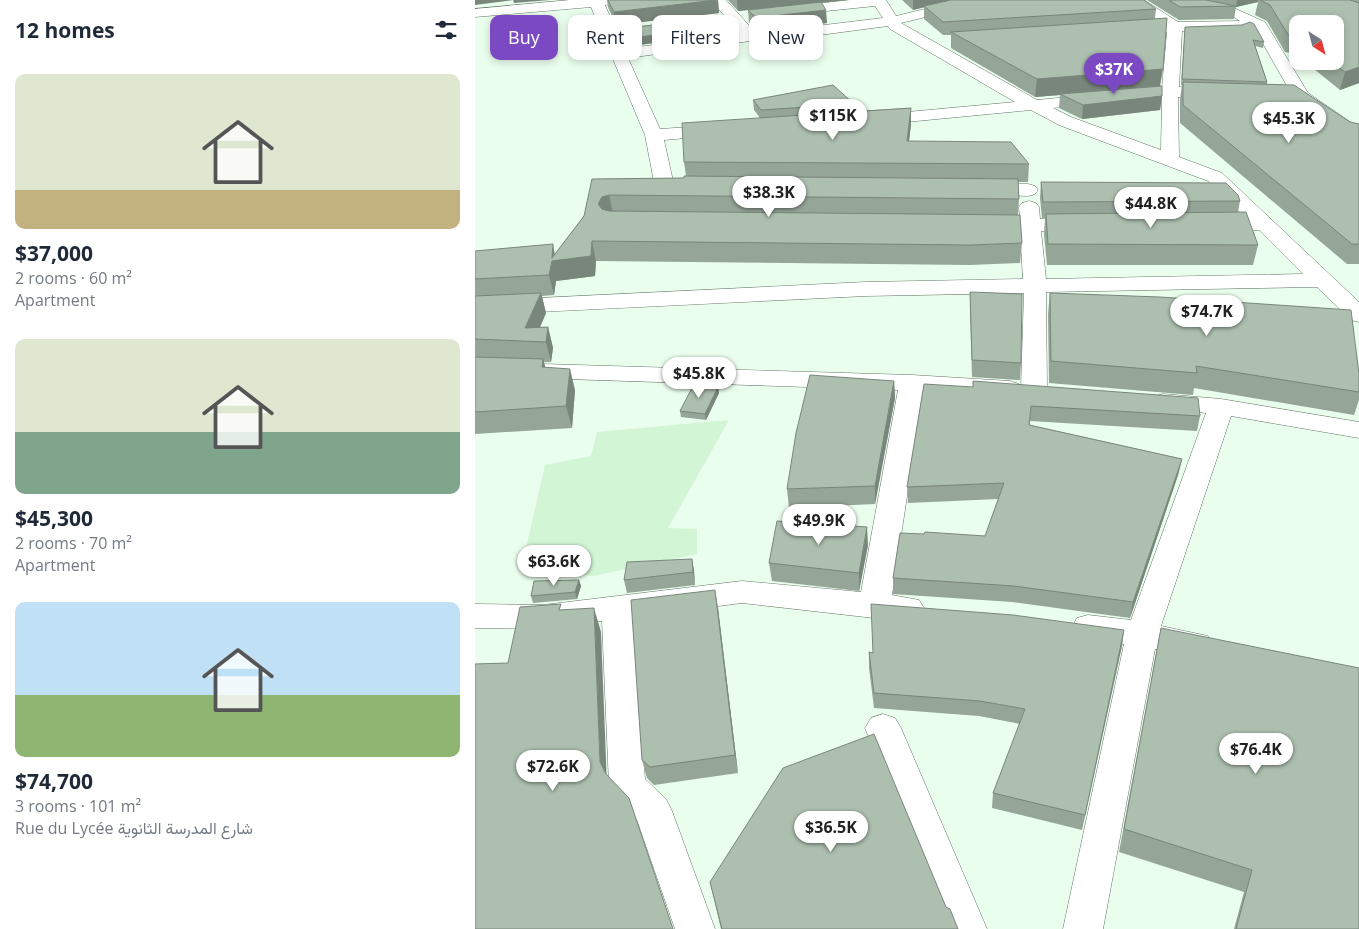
<!DOCTYPE html>
<meta charset="utf-8">
<style>
:root{--surface:#fff;--page:#f2f2f3;--text:#1f2937;--muted:#747a83;--accent:#7b4ac2}
body{margin:0;font-family:"Open Sans",Vazirmatn,sans-serif;background:var(--page);color:var(--text);height:100vh;display:flex;flex-direction:column;font-size:19px;white-space:nowrap}
*{box-sizing:border-box;margin:0}
p{font-size:16px;color:var(--muted)}
.icon{flex:none;width:28px;height:28px;fill:none;stroke:currentColor;stroke-width:2;stroke-linecap:round;stroke-linejoin:round}
.map{position:relative;flex:1;overflow:hidden}
.panel{display:flex;flex-direction:column;background:var(--surface);width:475px}
.panel>*{flex:none}
.guide{position:absolute;left:15px;top:15px;width:475px;height:45px;display:flex;gap:10px}
.needle{width:32px;rotate:144deg}
.buttons{position:absolute;left:814px;top:15px;display:grid;gap:10px}
.buttons a{display:grid;place-items:center;width:55px;height:55px;border-radius:10px;background:var(--surface);box-shadow:0 2px 8px #0003;font-size:25px}
.price{position:absolute;translate:-50% -42px;padding:0 11px;border-radius:18px;background:#fff;color:#222;font-size:16px;line-height:32px;filter:drop-shadow(0 1px 2px #0008)}
.price::after{content:'';position:absolute;left:50%;top:30px;width:15px;height:11px;margin-left:-8px;background:inherit;clip-path:polygon(0 0,100% 0,50% 100%)}
.price.on{background:var(--accent);color:#fff}
ul{padding:0;list-style:none}
li{display:grid;align-content:center;gap:10px;height:265px;padding:0 15px}
li span{display:grid;place-items:center;height:155px;border-radius:10px;color:#555}
li>.icon{margin-inline-start:auto}
span .icon{width:90px;height:90px;fill:#fffc;stroke-width:1}
li b{font-size:21px}
h2{display:flex;justify-content:space-between;align-items:center;height:60px;padding:0 15px;font-size:21px}
.tag{padding:0 18px;border-radius:10px;background:var(--surface);box-shadow:0 2px 8px #0003;font-size:18px;line-height:45px}
.tag.on{background:var(--accent);color:#fff}
main{display:flex;flex:1;min-height:0}
.map>svg:first-child{display:block}
</style>
<main>
<section class="panel">
<h2>12 homes<svg class="icon" aria-label="filters" viewBox="0 0 24 24"><path d="M4 7h16M4 17h16"/><circle cx="9" cy="7" r="2"/><circle cx="15" cy="17" r="2"/></svg></h2>
<ul>
<li><span style="background:linear-gradient(#dfe7d0 75%,#c2b280 0)"><svg class="icon" aria-label="home" viewBox="0 0 24 24"><path d="M3 11l9-7 9 7M6 9v11h12V9"/></svg></span><div><b>$37,000</b><p>2 rooms · 60 m²</p><p>Apartment</p></div></li>
<li><span style="background:linear-gradient(#dfe7d0 60%,#7fa58c 0)"><svg class="icon" aria-label="home" viewBox="0 0 24 24"><path d="M3 11l9-7 9 7M6 9v11h12V9"/></svg></span><div><b>$45,300</b><p>2 rooms · 70 m²</p><p>Apartment</p></div></li>
<li><span style="background:linear-gradient(#bfe0f5 60%,#8fb573 0)"><svg class="icon" aria-label="home" viewBox="0 0 24 24"><path d="M3 11l9-7 9 7M6 9v11h12V9"/></svg></span><div><b>$74,700</b><p>3 rooms · 101 m²</p><p>Rue du Lycée شارع المدرسة الثانوية</p></div></li>
</ul>
</section>
<div class="map">
<svg width="884" height="929" viewBox="0 0 884 929">
<rect width="100%" height="100%" fill="#eafeed"/>
<path fill="#d1f5d5" d="M254,420L193,528L222,529V554L118,576L66,570L49,557L70,465L116,456L122,432Z"/>
<g fill="none" stroke-linecap="round" stroke-linejoin="round">
<g stroke="#617264" stroke-width="1">
<path id="minor" d="M95,0H149L147,3L130,5L149,49L264,33L236,0H251L279,31H299L408,18L400,6L312,15L307,14L305,11L307,8L312,7L375,0H411L421,16L479,2L559,0L557,3L552,4L479,10L426,23L562,100L687,88L692,32L649,33L646,30L649,27L685,24L652,0H669L703,22L765,21L757,16L693,3L691,0H719L761,9L790,22L833,93L884,128V141L878,140L820,100L779,28L773,25L771,28L766,29L707,31L704,87L743,89L749,90L751,94L749,98L743,99L703,97L704,157L747,173L884,302V322L876,320L842,287L571,292L572,391L568,396L559,399L550,396L546,391L544,394L535,397L448,391L417,595L444,600L449,608L444,616L433,620L399,618L267,603L158,617L170,779L191,799L197,811L240,929H200L162,820L139,796L134,785L127,621L68,629L0,628V604L68,605L267,581L386,592L423,390L0,376V362L437,375L535,381L544,384L546,387L549,293L391,296L0,315V301L391,282L548,279L545,231H508L501,229L498,225L501,221L508,219H545L544,207L547,203L554,201L561,203L564,207L565,219H607L614,221L617,225L614,229L607,231H566L571,279L828,274L784,230L738,231L731,229L728,225L731,221L771,218L733,181L584,125L556,110L400,125L394,124L391,120L394,116L400,115L540,102L415,29L413,26L299,41H275L153,58L185,129L245,125L251,126L254,130L251,134L245,135L189,140L198,181L226,183L229,187L226,191L219,193L183,191L180,187L170,135L116,7L0,17V9ZM687,98L686,150L596,117L578,108Z
M507,184H553L560,186L563,190L560,194L553,196L500,194L497,190L500,186Z
M688,394L746,399L884,422V438L756,416L686,626L733,636L737,645L733,654L721,657L680,649L628,929H588L649,644L613,639L602,636L597,627L602,618L613,615L656,620L731,413L679,407L675,402L679,397Z
M408,714L420,718L426,728L512,929H472L390,728L396,718Z"/>
</g>
<use href="#minor" fill="#fff" fill-rule="evenodd"/>
</g>
<path fill="#95a597" d="M132,0H243L244,13L141,25L133,7Z
M253,0H372L347,3L352,23L299,29H280L274,22L273,10L263,11Z
M427,0H669L681,9L680,18L685,86L687,96L685,110L607,119L584,108L585,95L560,97L476,48V35H468L449,19V7L438,10Z
M672,0H875L877,1V0H884V83L865,90L829,61H860L822,24V56L820,54L810,52L792,21L780,15L783,2L761,7L759,19L704,20Z
M254,24L211,29L213,38L150,47L146,37L144,29Z
M710,27L789,42L788,48L780,46L792,82V84L875,122L884,124V264H872L705,123V99L707,85H706Z
M278,100L379,104L380,111L436,108V124L434,141L554,164L553,182H543L544,199L543,215L547,243L545,263L495,265L121,261L120,276L81,281L79,295L67,296L71,313L65,327H73L78,348L76,362H69L70,367L100,390L97,428L0,434V251L80,254L109,216L117,179L209,178L211,176L209,162L285,118L279,110Z
M566,182L765,201L763,212L783,245L778,265H572L569,234L570,218H567L565,198Z
M495,292L546,363L545,380L497,377L495,309Z
M575,293L884,374V400L879,415L719,388L718,395L574,383L573,314Z
M419,381L420,398L400,504L314,508L312,489Z
M449,384L725,416L722,431L555,421V425L707,459L703,475L655,618L537,602L418,594V578L510,536L523,499L433,503L432,487Z
M243,387L244,393L231,420L206,417L205,411Z
M393,545L384,591L297,581L294,563Z
M217,559L219,571L220,585L152,593L149,580Z
M104,580L106,586L102,599L58,603L56,596Z
M243,608L263,773L179,785L172,778L167,760Z
M686,628L884,929H759L769,892L644,852Z
M649,630L607,830L517,808L518,793L545,724L504,716L399,708L394,668V652L398,653Z
M235,882L471,907L483,929H246Z"/>
<path fill="#79867b" d="M0,0H38L0,5Z
M38,0H75L39,3Z
M243,0L244,13L141,25L139,12Z
M262,0H372L263,11Z
M438,0H479L438,10Z
M762,0H783V2L761,7Z
M351,10L352,23L299,29L298,16Z
M254,17V24L209,29L208,22Z
M212,31L213,38L150,47L149,39Z
M884,67V83L865,90L870,72Z
M688,69L685,86L585,94V95L560,97L562,79Z
M687,96L685,110L607,119L608,105Z
M436,108V124L432,158V141Z
M134,195L138,214L130,216L123,204L127,197Z
M117,241L121,261L120,276L81,281L79,295L74,275L77,258L78,244L81,261Z
M66,293L71,313L59,341L50,328Z
M73,327L78,348L76,362L71,342Z
M68,359L74,380L67,367Z
M95,369L100,390L97,428L91,406Z
M419,381L420,398L400,504V486Z
M243,387L244,393L231,420L230,414Z
M707,459L703,475L655,618L658,602Z
M392,527L393,545L384,591V573Z
M217,559L219,571L220,585L218,572Z
M104,580L106,586L102,599L100,592Z
M240,590L243,608L263,773L260,755Z
M119,608L126,632L132,786L125,762Z
M649,630L647,646L607,830L610,815Z"/>
<path fill="#adc0b0" stroke="#79867b" d="M133,0H241L139,12Z
M476,0H669L681,9L468,22L449,6Z
M694,0H731L761,6L705,7Z
M785,0H875L884,3V67L870,72L855,61H860V24H822V37L814,36L795,5Z
M346,2L351,10L298,16H279L273,10Z
M253,16L208,22L212,31L149,39L144,29Z
M692,18L688,69L562,79L476,32Z
M775,22L779,24L789,42L778,40L792,82L707,79L710,27L767,25Z
M708,82L819,85L875,122L884,124V244H877L708,105Z
M358,85L379,104L286,110L278,100Z
M687,86V96L608,105L585,94Z
M436,108L432,141L536,142L554,164L209,162L207,123Z
M209,176L543,179L544,199L134,195L127,197L123,204L127,209L134,211L545,215L547,243L495,245L117,241L116,256L77,261L74,275L0,279V251L78,244L77,258L109,216L117,179L209,178Z
M566,182L751,183L763,195L765,201L568,202Z
M771,212L783,245L573,244L571,214Z
M495,292L547,294L546,363L497,360Z
M66,293L50,328L73,327L71,342L0,339V296Z
M575,293L685,297L876,310L884,374V392L721,366L722,373L576,361Z
M0,357L68,359L67,367L95,369L91,406L0,412Z
M335,375L419,381L400,486L312,489L321,433Z
M498,381L723,398L725,416L556,406L554,425L707,459L658,602L539,586L418,578L425,533L449,534L450,532L510,536L529,483L432,487L449,384L498,387Z
M219,384L243,387L230,414L205,411Z
M302,521L392,527L384,573L294,563Z
M217,559L218,572L149,580L152,562Z
M104,580L100,592L56,596L59,581Z
M240,590L260,755L175,767L167,760L156,600Z
M86,604L84,610L119,608L125,762L131,774L154,798L198,929H0V664L33,663L45,607Z
M396,604L538,615L649,630L610,815L518,793L550,709L505,701L399,693L394,652L398,653Z
M686,628L884,668V929H761L777,870L649,829Z
M399,734L471,907L475,909L483,929H247L235,882L308,768Z"/>
</svg>
<div class="buttons">
<a><svg class="needle" viewBox="-14 -14 28 28"><path d="M0-13l5 13h-10z" fill="#e53935"/><path d="M0 13l5-13h-10z" fill="#747a83"/></svg></a>
</div>
<b class="price on" style="left:639px;top:95px">$37K</b>
<b class="price" style="left:358px;top:141px">$115K</b>
<b class="price" style="left:814px;top:144px">$45.3K</b>
<b class="price" style="left:294px;top:218px">$38.3K</b>
<b class="price" style="left:676px;top:229px">$44.8K</b>
<b class="price" style="left:732px;top:337px">$74.7K</b>
<b class="price" style="left:224px;top:399px">$45.8K</b>
<b class="price" style="left:344px;top:546px">$49.9K</b>
<b class="price" style="left:79px;top:587px">$63.6K</b>
<b class="price" style="left:781px;top:775px">$76.4K</b>
<b class="price" style="left:78px;top:792px">$72.6K</b>
<b class="price" style="left:356px;top:853px">$36.5K</b>
<div class="guide">
<a class="tag on">Buy</a>
<a class="tag">Rent</a>
<a class="tag">Filters</a>
<a class="tag">New</a>
</div>
</div>
</main>
